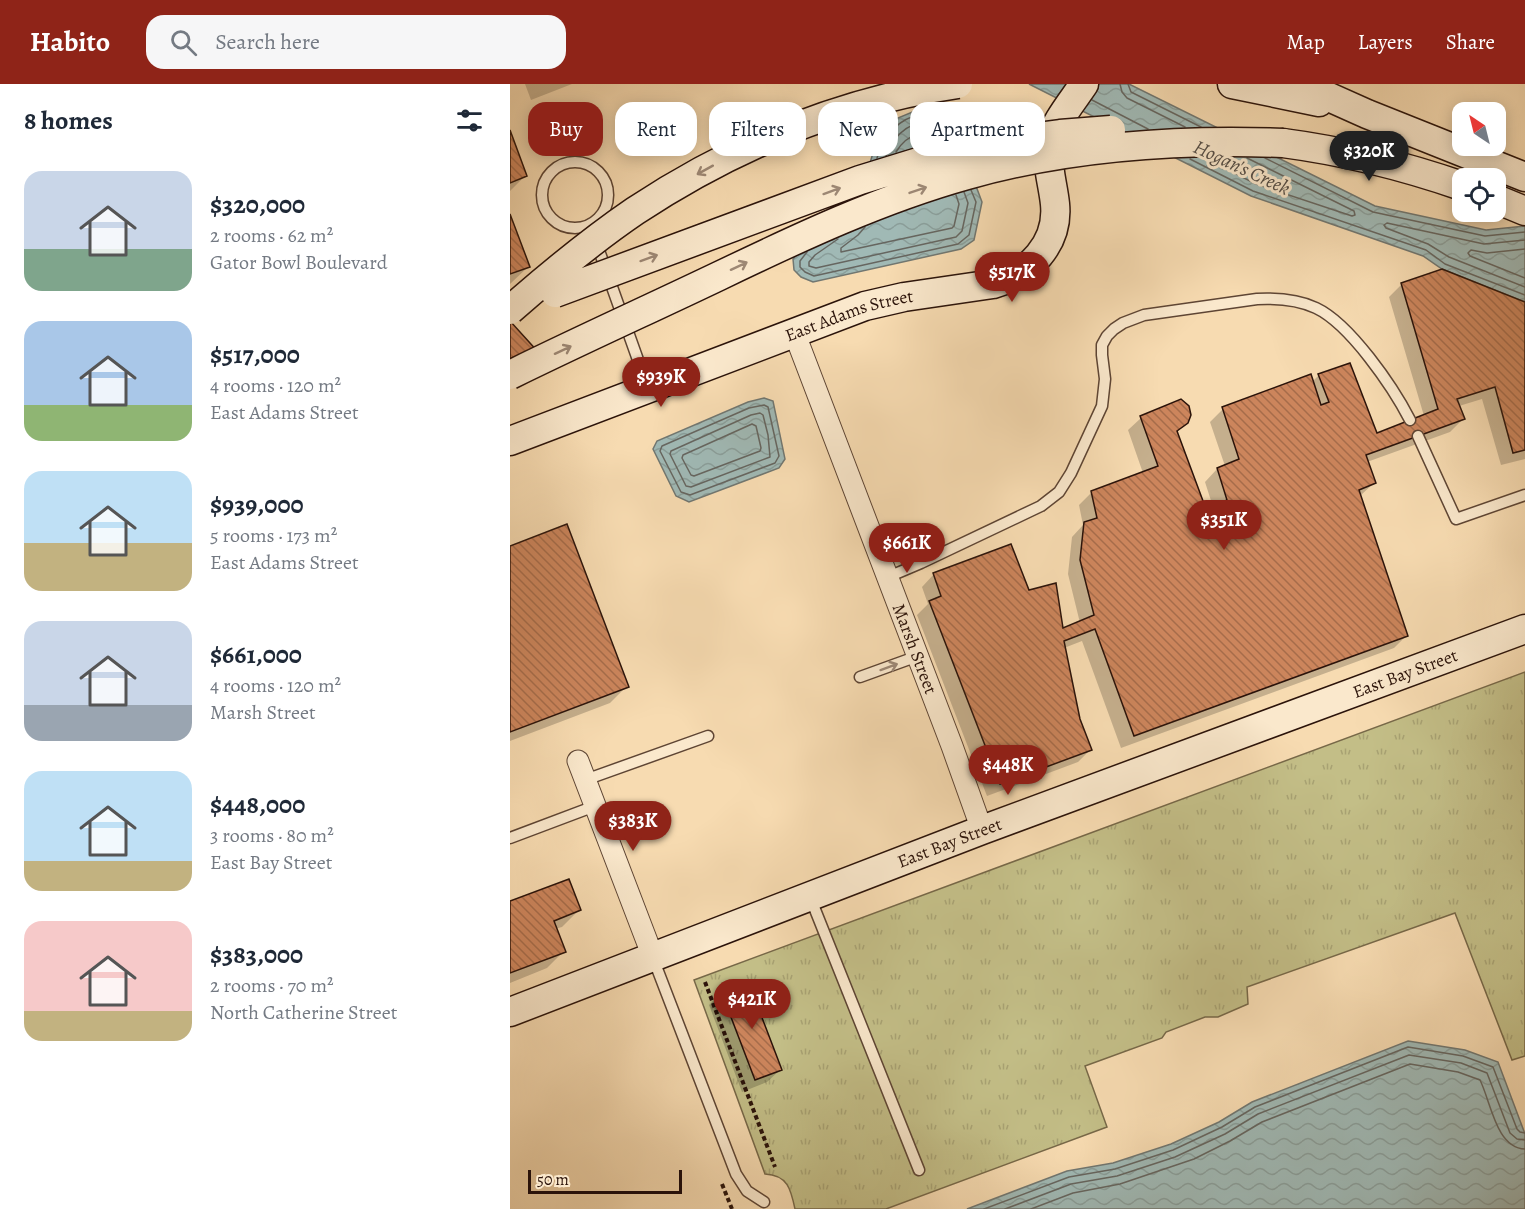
<!DOCTYPE html>
<meta charset="utf-8">
<style>
:root{--surface:#fff;--page:#f6f6f7;--text:#1f2937;--muted:#747a83;--accent:#8f2418}
body{margin:0;font-family:Alegreya,serif;background:var(--page);color:var(--text);height:100vh;display:flex;flex-direction:column;font-size:22px;white-space:nowrap}
*{box-sizing:border-box;margin:0}
p{font-size:20px;color:var(--muted)}
.icon{flex:none;width:33px;height:33px;fill:none;stroke:currentColor;stroke-width:2;stroke-linecap:round;stroke-linejoin:round}
.map{position:relative;flex:1;overflow:hidden}
.details{display:flex;flex-direction:column;background:var(--surface);width:510px}
.details>*{flex:none}
.hud{position:absolute;left:18px;top:18px;width:570px;height:54px;display:flex;gap:12px}
.needle{width:39px;rotate:325deg}
.tools{position:absolute;left:942px;top:18px;display:grid;gap:12px}
.tools a{display:grid;place-items:center;width:54px;height:54px;border-radius:12px;background:var(--surface);box-shadow:0 3px 15px #0003;font-size:30px}
.scale{position:absolute;left:18px;bottom:15px;width:154px;box-sizing:border-box;padding-left:6px;border:3px solid #2b130a;border-top:0;font-size:16px;line-height:21px;white-space:nowrap;color:#2b130a;-webkit-text-stroke:4px #fae8cc;paint-order:stroke}
.price{position:absolute;translate:-50% -51px;padding:0 14px;border-radius:21px;background:var(--accent);color:#fff;font-size:20px;line-height:39px;filter:drop-shadow(0 2px 3px #0008)}
.price::after{content:'';position:absolute;left:50%;top:36px;width:18px;height:14px;margin-left:-9px;background:inherit;clip-path:polygon(0 0,100% 0,50% 100%)}
.price.on{background:#222;color:#fff}
ul{padding:0;list-style:none}
li{display:flex;align-items:center;gap:18px;height:150px;padding:0 24px}
li span{display:grid;place-items:center;flex:none;width:168px;height:120px;border-radius:18px;color:#555}
li>.icon{margin-inline-start:auto}
span .icon{width:72px;height:72px;fill:#fffc;stroke-width:1}
li b{font-size:26px}
h2{display:flex;justify-content:space-between;align-items:center;height:72px;padding:0 24px;font-size:26px}
.tag{padding:0 21px;border-radius:18px;background:var(--surface);box-shadow:0 3px 15px #0003;font-size:21px;line-height:54px}
.tag.on{background:var(--accent);color:#fff}
header{display:flex;align-items:center;gap:36px;box-sizing:border-box;height:84px;padding:0 30px;background:var(--accent);color:#fff}
header strong{font-size:28px}
nav{display:flex;gap:33px;margin-inline-start:auto;font-size:21px}
.search{width:420px;height:54px;background:var(--page);display:flex;align-items:center;gap:15px;box-sizing:border-box;padding:0 21px;border-radius:18px;color:var(--muted);font-size:22px}
main{display:flex;flex:1;min-height:0}
.map>svg:first-child{display:block}
</style>
<header>
<strong>Habito</strong>
<div class="search"><svg class="icon" aria-label="search" viewBox="0 0 24 24"><circle cx="10" cy="10" r="6"/><path d="M15 15l6 6"/></svg>Search here</div>
<nav><a>Map</a><a>Layers</a><a>Share</a></nav>
</header>
<main>
<section class="details">
<h2>8 homes<svg class="icon" aria-label="filters" viewBox="0 0 24 24"><path d="M4 7h16M4 17h16"/><circle cx="9" cy="7" r="2"/><circle cx="15" cy="17" r="2"/></svg></h2>
<ul>
<li><span style="background:linear-gradient(#c9d6e8 65%,#7fa58c 0)"><svg class="icon" aria-label="home" viewBox="0 0 24 24"><path d="M3 11l9-7 9 7M6 9v11h12V9"/></svg></span><div><b>$320,000</b><p>2 rooms · 62 m²</p><p>Gator Bowl Boulevard</p></div></li>
<li><span style="background:linear-gradient(#a9c7e8 70%,#8fb573 0)"><svg class="icon" aria-label="home" viewBox="0 0 24 24"><path d="M3 11l9-7 9 7M6 9v11h12V9"/></svg></span><div><b>$517,000</b><p>4 rooms · 120 m²</p><p>East Adams Street</p></div></li>
<li><span style="background:linear-gradient(#bfe0f5 60%,#c2b280 0)"><svg class="icon" aria-label="home" viewBox="0 0 24 24"><path d="M3 11l9-7 9 7M6 9v11h12V9"/></svg></span><div><b>$939,000</b><p>5 rooms · 173 m²</p><p>East Adams Street</p></div></li>
<li><span style="background:linear-gradient(#c9d6e8 70%,#9aa5b1 0)"><svg class="icon" aria-label="home" viewBox="0 0 24 24"><path d="M3 11l9-7 9 7M6 9v11h12V9"/></svg></span><div><b>$661,000</b><p>4 rooms · 120 m²</p><p>Marsh Street</p></div></li>
<li><span style="background:linear-gradient(#bfe0f5 75%,#c2b280 0)"><svg class="icon" aria-label="home" viewBox="0 0 24 24"><path d="M3 11l9-7 9 7M6 9v11h12V9"/></svg></span><div><b>$448,000</b><p>3 rooms · 80 m²</p><p>East Bay Street</p></div></li>
<li><span style="background:linear-gradient(#f6c9c9 75%,#c2b280 0)"><svg class="icon" aria-label="home" viewBox="0 0 24 24"><path d="M3 11l9-7 9 7M6 9v11h12V9"/></svg></span><div><b>$383,000</b><p>2 rooms · 70 m²</p><p>North Catherine Street</p></div></li>
</ul>
</section>
<div class="map">
<svg width="1015" height="1125" viewBox="0 0 1015 1125">
<defs>
<pattern id="grass-tufts" width="24" height="20" patternUnits="userSpaceOnUse" patternTransform="scale(1.5)"><rect width="24" height="20" fill="#c3be87"/><path d="M3 7l-1-3M5 7V3M7 7l1-3M15 17l-1-3M17 17v-4M19 17l1-3" fill="none" stroke="#a8a273"/></pattern>
<pattern id="water-waves" width="16" height="10" patternUnits="userSpaceOnUse" patternTransform="scale(1.5)"><rect width="16" height="10" fill="#a0b9b5"/><path d="M0 5q4-4 8 0t8 0" fill="none" stroke="#8a9e9a"/></pattern>
<pattern id="building-back-hatch" width="6" height="6" patternUnits="userSpaceOnUse" patternTransform="scale(1.5)"><rect width="6" height="6" fill="#cc855c"/><path d="M-1 5l2 2M0 0l6 6M5-1l2 2" fill="none" stroke="#a66c4a"/></pattern>
</defs>
<rect width="100%" height="100%" fill="#f7dbb1"/>
<filter id="stains"><feTurbulence type="fractalNoise" baseFrequency=".00333" numOctaves="4"/><feColorMatrix values="0 0 0 0 .2 0 0 0 0 .09 0 0 0 0 .02 0 0 0 .5 -.17"/></filter>
<radialGradient id="worn" r=".72"><stop offset=".6" stop-color="#630" stop-opacity="0"/><stop offset="1" stop-color="#630" stop-opacity=".3"/></radialGradient>
<path fill="url(#grass-tufts)" stroke="#776848" stroke-width="1.5" d="M1015,588V972L1002,976L945,829L737,903L738,920L708,933H695L656,948L652,954L575,982L597,1043L376,1125H285C281,1106 278,1091 255,1090L184,896Z"/>
<path fill="url(#water-waves)" stroke="#717771" stroke-width="1.5" d="M519,0H619L865,122L976,146L1015,142V218L932,185L913,172L741,112Z
M412,24L448,28L461,48L466,102L472,118L464,156L451,165L303,198L291,193L284,186L283,175L296,161L334,133L351,110L367,55L383,36Z
M254,314L263,317L275,375L269,384L179,418L166,412L143,365L147,357L238,318Z
M898,957L955,966L988,978L1015,1050V1125H457L557,1087L603,1079L661,1060L709,1038L742,1018Z"/>
<path fill="#0003" d="M15,0H62L21,16Z
M0,50L15,92L0,107Z
M0,134L18,183L0,200Z
M892,200L1015,220V375L991,381L972,315L949,322L953,335L940,348L857,378L865,398L850,412L896,552L884,564L611,664L572,557L554,564L569,636L581,665L568,678L477,712L407,531L418,520L412,503L424,490L518,508L552,547L570,539L558,490L562,453L573,441L569,421L582,408L633,389L618,346L631,334L677,338L666,349L695,427L703,423L695,398L707,385L715,382L700,338L713,325L800,292L802,298L809,291L866,351L914,332L879,213Z
M0,464L117,602L100,619L0,657Z
M0,819L69,826L52,843L45,845L54,867L37,884L0,899Z
M212,908L270,986L257,998L232,1008L199,921Z"/>
<g fill="none" stroke-linecap="round" stroke-linejoin="round">
<path stroke="#666660" stroke-width="1.5" d="M610,0L612,8L617,14L675,43
M618,0L621,8L691,43
M582,16L638,45
M386,68C398,48 413,47 435,50L439,54
M376,72C381,55 397,39 415,38C423,38 432,40 440,41L448,52
M367,74C374,52 388,35 411,30C421,29 435,33 444,34L456,51
M695,74L746,100L842,132L845,131L844,127L737,74
M755,74L863,128L975,152L1015,148
M680,75L743,107L916,166L935,180L1015,211
M355,143L348,151L331,164V168L442,144L444,142L449,120L446,111
M328,155L305,171L299,178V182L306,184L446,153L452,147L458,119L454,108
M1015,156L974,160L877,139L874,141L876,144L918,160L939,173L1015,203
M1015,165L977,169L961,166L958,169L960,172L1015,194
M297,168L290,177V183L295,188L304,192L448,160L459,151L466,118L461,106
M254,321L258,323L269,372L265,379L180,411L171,408L150,367L152,362L239,324Z
M250,329L253,331L258,351L260,373L181,403L176,402L160,370L161,367L241,331Z
M242,340L246,342L251,364L250,367L184,392L181,391L172,374L173,371Z
M474,1125L559,1093L605,1085L663,1066L712,1043L745,1023L898,963L953,972L983,983L1007,1045L1010,1048L1015,1049
M495,1125L561,1100L607,1092L665,1073L715,1050L748,1030L899,971L951,979L977,989L1000,1049L1007,1055L1015,1056
M521,1125L563,1109L610,1100L684,1075L720,1057L752,1038L900,980L948,988L970,996C981,1018 986,1064 1015,1065"/>
</g>
<path fill="url(#building-back-hatch)" stroke="#2b130a" stroke-width="1.5" d="M0,46L17,92L0,99Z
M0,130L20,183L0,190Z
M932,185L1015,218V366L1003,369L985,303L947,315L955,335L856,371L866,399L849,406L898,552L624,652L585,545L554,557L570,635L582,666L490,700L419,517L431,512L423,489L501,460L519,506L546,499L553,544L584,531L570,476L574,438L587,434L581,407L648,382L630,332L671,315L679,322L681,331L678,339L667,347L696,425L717,416L707,384L729,375L712,323L801,290L811,321L819,318L808,290L840,279L867,349L928,325L891,199Z
M0,237L29,269L0,295Z
M57,440L119,603L0,648V462Z
M59,795L71,826L44,837L56,868L0,889V817Z
M238,897L272,986L245,996L211,907Z"/>
<g fill="none" stroke-linecap="round" stroke-linejoin="round">
<g stroke="#5e4534" stroke-width="13">
<path id="lane" d="M32 111a33 33 0 1 1 66 0a33 33 0 1 1-66 0Z
M86,158L138,304
M908,352L946,435L1015,411
M378,493L411,479L531,422L549,408L561,389L592,322L595,295L592,271V261L597,252L604,245L613,239L634,231L747,215C767,214 787,215 806,224C840,240 883,303 900,336
M350,593L408,572
M75,696L198,652
M0,754L85,722
M300,813L409,1086
M143,874L226,1090L237,1107L254,1118"/>
</g>
<g stroke="#5e4534" stroke-width="23">
<g id="street">
<path id="s1" d="M284,248L442,662L472,746"/>
<path d="M68,677L143,873"/>
</g>
</g>
<g stroke="#2b130a" stroke-width="31">
<g id="secondary">
<path d="M722,0L809,18"/>
<path d="M790,0L857,30L1015,93"/>
<path d="M773,59C834,67 894,82 952,102"/>
<path d="M986,115L1015,127"/>
<path id="s2" d="M0,357L355,222L394,213L483,200C519,190 549,160 545,120C543,100 536,80 539,60C544,39 562,18 574,0"/>
<path id="s3" d="M0,928L472,746L1015,545"/>
</g>
</g>
<path stroke="#2b130a" stroke-width="4" stroke-dasharray="4.5 3" stroke-linecap="butt" d="M195,898L265,1083
M212,1100L222,1125"/>
<use href="#lane" stroke="#fae8cc" stroke-width="10"/>
<use href="#street" stroke="#fae8cc" stroke-width="21"/>
<use href="#secondary" stroke="#fae8cc" stroke-width="28"/>
<g stroke="#2b130a" stroke-width="31" stroke-linecap="butt">
<path id="secondary-bridge" d="M45,209L350,96L415,76L498,57L550,50L601,46
M0,226C40,191 81,157 125,127C222,63 332,17 448,0
M0,291C69,257 140,225 209,192C290,153 371,115 457,91C560,62 667,55 773,59"/>
</g>
<use href="#secondary-bridge" stroke="#fae8cc" stroke-width="28"/>
</g>
<defs><path id="oneway-shaft" d="M-6 0H5M1.5-3L5.5 0L1.5 3" fill="none" stroke-width="1.6" stroke-linecap="round" stroke-linejoin="round" transform="scale(1.5)"/></defs>
<g stroke="#9d8875">
<use href="#oneway-shaft" transform="translate(195 86) rotate(151)"/>
<use href="#oneway-shaft" transform="translate(408 106) rotate(-19)"/>
<use href="#oneway-shaft" transform="translate(322 107) rotate(-20)"/>
<use href="#oneway-shaft" transform="translate(139 174) rotate(-20)"/>
<use href="#oneway-shaft" transform="translate(229 182) rotate(-25)"/>
<use href="#oneway-shaft" transform="translate(53 266) rotate(-25)"/>
<use href="#oneway-shaft" transform="translate(379 583) rotate(-20)"/>
</g>
<g text-anchor="middle" stroke-width="6" stroke-linejoin="round" paint-order="stroke">
<g font-size="18" fill="#2b130a" stroke="#fae8cc">
<text dy="6" stroke="none"><textPath href="#s2" startOffset="362">East Adams Street</textPath></text>
<text dy="6" stroke="none"><textPath href="#s1" startOffset="339">Marsh Street</textPath></text>
<text dy="6" stroke="none"><textPath href="#s3" startOffset="957">East Bay Street</textPath></text>
<text dy="6" stroke="none"><textPath href="#s3" startOffset="471">East Bay Street</textPath></text>
</g>
<g font-size="20" font-style="italic" fill="#544d46" stroke="#fae8cc">
<text transform="translate(732 83) rotate(25)" y="7">Hogan's Creek</text>
</g>
</g>
<rect width="100%" height="100%" filter="url(#stains)"/>
<rect width="100%" height="100%" fill="url(#worn)"/>
</svg>
<div class="tools">
<a><svg class="needle" viewBox="-14 -14 28 28"><path d="M0-13l5 13h-10z" fill="#e53935"/><path d="M0 13l5-13h-10z" fill="#747a83"/></svg></a>
<a><svg class="icon" aria-label="locate" viewBox="0 0 24 24"><circle cx="12" cy="12" r="6"/><path d="M12 2v4M12 18v4M2 12h4M18 12h4"/></svg></a>
</div>
<div class="scale">50 m</div>
<b class="price on" style="left:859px;top:98px">$320K</b>
<b class="price" style="left:502px;top:219px">$517K</b>
<b class="price" style="left:151px;top:324px">$939K</b>
<b class="price" style="left:714px;top:467px">$351K</b>
<b class="price" style="left:397px;top:490px">$661K</b>
<b class="price" style="left:498px;top:712px">$448K</b>
<b class="price" style="left:123px;top:768px">$383K</b>
<b class="price" style="left:242px;top:946px">$421K</b>
<div class="hud">
<a class="tag on">Buy</a>
<a class="tag">Rent</a>
<a class="tag">Filters</a>
<a class="tag">New</a>
<a class="tag">Apartment</a>
</div>
</div>
</main>
